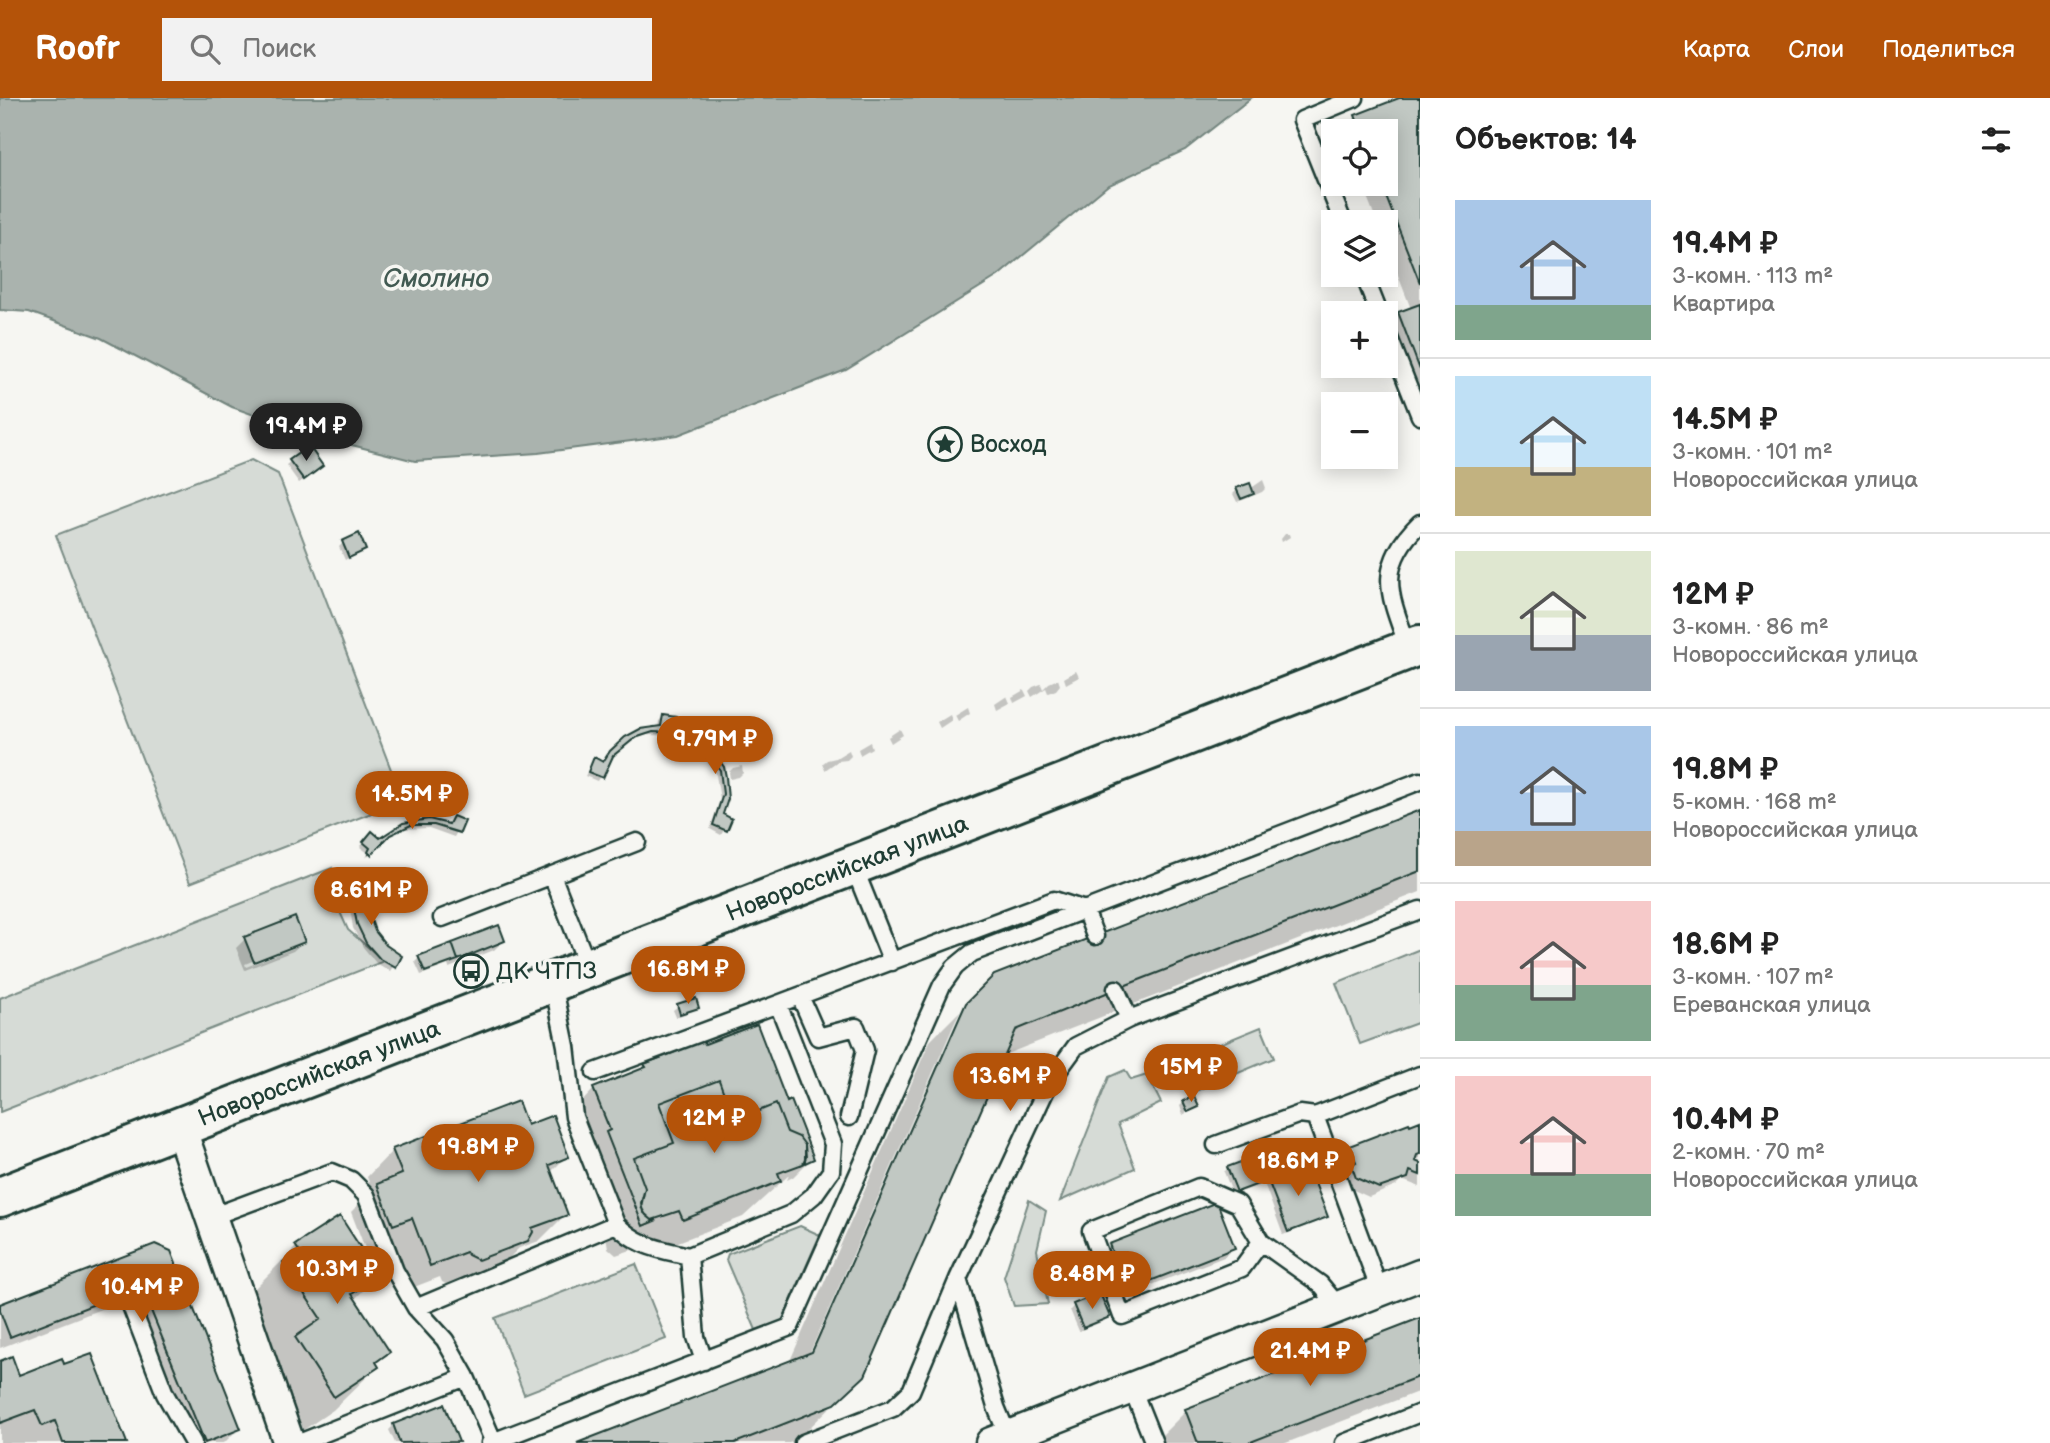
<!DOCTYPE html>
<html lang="ru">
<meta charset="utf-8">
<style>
:root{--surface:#fff;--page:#f2f2f2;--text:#222;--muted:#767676;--line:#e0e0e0;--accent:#b45309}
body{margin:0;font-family:"Balsamiq Sans",sans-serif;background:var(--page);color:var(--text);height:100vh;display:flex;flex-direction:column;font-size:26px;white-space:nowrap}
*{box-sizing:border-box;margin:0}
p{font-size:23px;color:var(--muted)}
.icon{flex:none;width:38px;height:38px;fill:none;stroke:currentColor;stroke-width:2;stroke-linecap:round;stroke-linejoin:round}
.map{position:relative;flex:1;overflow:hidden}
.sheet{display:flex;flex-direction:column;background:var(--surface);width:630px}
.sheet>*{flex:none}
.fabs{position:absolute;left:1321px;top:21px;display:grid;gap:14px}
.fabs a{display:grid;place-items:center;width:77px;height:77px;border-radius:0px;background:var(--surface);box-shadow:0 4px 18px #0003;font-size:35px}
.price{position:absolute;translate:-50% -60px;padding:0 16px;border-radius:24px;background:var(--accent);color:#fff;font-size:23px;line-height:46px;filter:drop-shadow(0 2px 4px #0008)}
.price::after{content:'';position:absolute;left:50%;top:42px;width:21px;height:16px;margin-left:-10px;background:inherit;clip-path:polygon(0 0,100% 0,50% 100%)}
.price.on{background:#222;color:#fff}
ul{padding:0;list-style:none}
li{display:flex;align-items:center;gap:21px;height:175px;padding:0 35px}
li+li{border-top:2px solid var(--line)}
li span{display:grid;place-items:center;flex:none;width:196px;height:140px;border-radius:0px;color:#555}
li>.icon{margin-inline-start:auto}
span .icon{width:84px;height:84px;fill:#fffc;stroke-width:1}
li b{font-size:30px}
h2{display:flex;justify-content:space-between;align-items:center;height:84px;padding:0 35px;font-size:30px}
header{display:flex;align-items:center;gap:42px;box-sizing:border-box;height:98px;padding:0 35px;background:var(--accent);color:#fff}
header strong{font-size:33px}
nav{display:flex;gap:38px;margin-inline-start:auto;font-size:24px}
.search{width:490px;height:63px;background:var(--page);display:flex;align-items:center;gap:18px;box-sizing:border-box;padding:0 24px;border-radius:0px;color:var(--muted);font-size:26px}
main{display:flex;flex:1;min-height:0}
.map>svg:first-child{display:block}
</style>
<header>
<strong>Roofr</strong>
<div class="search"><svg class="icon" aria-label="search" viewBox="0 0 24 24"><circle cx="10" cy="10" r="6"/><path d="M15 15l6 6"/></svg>Поиск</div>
<nav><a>Карта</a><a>Слои</a><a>Поделиться</a></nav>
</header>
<main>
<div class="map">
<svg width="1420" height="1345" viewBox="0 0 1420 1345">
<rect width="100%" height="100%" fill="#f6f6f2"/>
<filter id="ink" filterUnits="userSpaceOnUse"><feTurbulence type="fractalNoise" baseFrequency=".0143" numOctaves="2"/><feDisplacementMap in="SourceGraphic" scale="14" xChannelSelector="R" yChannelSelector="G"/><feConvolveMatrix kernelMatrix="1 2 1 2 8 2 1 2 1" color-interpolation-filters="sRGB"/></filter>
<g filter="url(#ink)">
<path fill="#d6dbd6" stroke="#7a8c85" stroke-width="2" d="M251,362L278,376L403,703L190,785L56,437Z
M332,770L336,805L348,832L384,863L0,1014V900Z
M1420,851V924L1360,946L1336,885Z
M1261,929L1274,960L1198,992L1185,960Z
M1125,972L1131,982L1147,977L1161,1005L1118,1026L1135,1070L1060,1103L1109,979Z
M1029,1102L1046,1113L1037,1152L1048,1206L1014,1208L1004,1179Z
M800,1128L820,1137L782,1223L756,1232L726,1162L728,1156Z
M636,1166L666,1241L524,1296L495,1220Z"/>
<path fill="#aab3ae" stroke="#72847d" stroke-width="2" d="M0,0H1251L1185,52L1107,88L998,178L846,272L678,337L538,355L415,363L304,335L232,309L101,240L29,214L0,212Z"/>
<path fill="#0003" fill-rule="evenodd" d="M1404,0H1420V321L1386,229L1399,216L1411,211L1386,146V124H1377L1362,86H1386V33H1342L1356,19Z
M308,350L317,372L299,385L286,367Z
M1263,382L1266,390L1262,394L1255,397L1254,394L1248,400L1237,404L1233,396L1237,392L1250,391Z
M1285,436H1289L1290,439L1282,444L1281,441Z
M343,445L364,451L345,462L339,449Z
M1076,573L1079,579L1066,586L1064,580Z
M1058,581L1060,587L1056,592L1048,595L1046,590L1032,599L1029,593L1033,589L1041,586L1043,591L1049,585Z
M1024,592L1027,598L1014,605L1012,599Z
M1007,598L1010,605L997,612L995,606Z
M968,609L970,615L958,623L955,617Z
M950,616L952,622L940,630L937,624Z
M663,619L677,634L673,638L647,637L629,643L616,653L597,683L585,678L594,661L602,665L626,641L658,630L659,623Z
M900,631L903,637L891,645L888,639Z
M692,637L706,646L722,670L726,690L721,717L730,722L721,737L710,731L720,701L716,677L704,659L687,644Z
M870,644L872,650L860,657L858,651Z
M849,652L851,658L847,662L838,663L825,672L822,666L827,662L836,660Z
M742,668L743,675L739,679L730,681L729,674L733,670Z
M1420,714V794L1004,957L863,1277L797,1342L789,1345H582L789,1265L930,943L960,913L807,1261L810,1262L965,910H963L995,879Z
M453,720L463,724L454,739L429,730L405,731L394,734L380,744L366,760L368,755L360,749L368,739L379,742L404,727H447Z
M356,786L374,834L385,848L400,858L390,873L376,865L363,849L353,830L350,810L352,790Z
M245,841L303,844L293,853L245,872L236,850ZM294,846V850L246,869L245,866Z
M503,843L494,852L449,870L448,867L421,877L415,864L419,860Z
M695,902L697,909L693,913L676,919L673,912L678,908Z
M645,967L786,1006L812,1060L793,1079L787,1082L789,1077L743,1119L647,1156L643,1148L616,1157L608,1150L606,1138L610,1127L576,1010L594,991L638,974Z
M1184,1004L1196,1009L1183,1017L1180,1008Z
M1420,1025V1060L1412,1064L1420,1067V1089L1402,1082L1396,1088L1369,1099L1347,1089L1343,1077L1347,1073L1341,1059L1350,1050Z
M526,1029L567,1058L550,1075L566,1116L539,1143L519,1150L500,1169L450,1188L442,1184L440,1179L404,1193L386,1145L366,1153L351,1114L372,1093L367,1079L393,1052Z
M1228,1070L1281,1079L1326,1118L1322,1122L1283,1137L1264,1085L1233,1097L1224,1074Z
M1110,1147L1233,1150L1224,1159L1118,1200L1101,1156Z
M155,1148L239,1330L224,1345H184L127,1201L0,1250V1208Z
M296,1149L377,1178L354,1202L388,1254L375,1267L377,1269L333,1312L290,1341L241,1209L255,1195L253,1192Z
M1074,1208L1108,1219L1104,1223L1079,1233L1070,1212Z
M1420,1222V1293L1286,1345H1161L1159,1340L1186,1313Z
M0,1265L18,1279L126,1345H0Z
M443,1308L455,1345H395L389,1332L394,1327Z"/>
<path fill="#c1c8c3" stroke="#1f3d34" stroke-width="2" d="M1399,0H1420V185L1381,86H1386V33H1361L1355,17Z
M1420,206V272L1398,214Z
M309,348L323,368L304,382L289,362Z
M1250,385L1254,396L1241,401L1236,390Z
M359,435L366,452L349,460L342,443Z
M663,617L677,619L676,630H679V635L653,634L635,640L613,658L603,680L588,674L594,659L603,664L610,653L625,639L640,631L661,628Z
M702,628L715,638L708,646L724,669L726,679L728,701L723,716L732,721L727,733L713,727L723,696L720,672L708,655L690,639Z
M1420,712V773L1116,891L1016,932L865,1278L835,1306L735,1345H577L812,1254L966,905L994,877Z
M453,718L465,723L460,735L434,727H411L390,737L371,757L368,754L370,750L363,744L372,733L380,740L403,725L429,721L449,726Z
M356,784L370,786L368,813L375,833L386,847L402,858L396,870L380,861L366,845L357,826L353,805Z
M295,819L305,844L254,864L244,839Z
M499,827L505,843L458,862L452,845Z
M452,845L458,862L425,874L418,858Z
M696,900L699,910L680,916L677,906Z
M757,926L787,1004L791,1002L814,1061L803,1066L806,1059L805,1047L799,1039L787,1034L776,1006L734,1023L719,982L659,1005L674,1045L634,1060L645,1090L641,1105L643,1114L652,1122H657L643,1128L606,1034L610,1032L593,990L646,969L644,966L703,943L705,946Z
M719,982L734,1023L776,1006L787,1034L799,1039L805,1047V1063L803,1066L778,1075L781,1083L683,1122L679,1113L652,1122L646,1117L641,1109L645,1090L634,1060L674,1045L659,1005Z
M1194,998L1199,1009L1188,1014L1183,1003Z
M518,1003L527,1027L553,1017L569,1059L549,1067L568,1117L532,1130L533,1134L528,1143L478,1162L468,1157L466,1154L430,1168L412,1120L393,1127L377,1086L402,1076L392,1051Z
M1420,1023V1056L1417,1057L1415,1063L1420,1065V1077L1410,1073L1408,1080L1379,1090L1356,1080L1351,1066L1356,1064L1349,1048L1409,1025L1410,1027Z
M1273,1052L1282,1077L1237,1094L1227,1069Z
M1308,1067L1328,1119L1288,1134L1268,1082Z
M1217,1104L1235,1150L1127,1192L1109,1146Z
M340,1118L379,1178L352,1196L390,1254L376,1264L379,1269L334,1299L295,1239L321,1221L283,1164L299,1153L295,1147Z
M155,1146L171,1153L241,1331L205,1345L141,1188L10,1239L0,1213V1206Z
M1100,1195L1110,1219L1083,1230L1073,1206Z
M1420,1220V1278L1248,1345H1198L1185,1311Z
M92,1256L127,1345H63L55,1323L42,1328L35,1312L0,1325V1263L12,1258L19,1277L62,1260L64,1266Z
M444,1306L459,1344L400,1345L393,1326Z"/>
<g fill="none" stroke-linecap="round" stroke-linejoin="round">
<g stroke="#1f3d34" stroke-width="21">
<path id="lane" d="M1343,124L1302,22L1355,0
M1364,177L1379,215
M1386,232L1420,318
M1409,551C1390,498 1374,470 1420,425
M853,767L892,864
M552,777L589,871
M442,820L637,744
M1116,891L1129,921
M800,898L818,939L856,929L865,952L849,1019
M595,974L778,906
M1315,1018L1380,1193
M1216,1047L1300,1016L1315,1018L1420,977
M211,1119L332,1074L351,1082L366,1097L395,1173L416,1210L445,1242L466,1279L494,1345
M616,1126C638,1149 659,1151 689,1158L696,1239L704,1263
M1261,1144L1238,1106L1199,1089L1091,1133L1122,1218L1242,1170L1261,1144L1320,1186L1339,1209
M689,1158L791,1116L814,1097L831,1073L833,1046L778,906L1054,802L1085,812L1095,838
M128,1200L165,1296L193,1345
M416,1210L616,1126L574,1019L566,948L553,885
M1132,1290L1154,1345
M1010,1343L996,1309L958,1181L1049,985L1076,948L1129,921L1420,812
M299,1345L466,1279
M490,1345L790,1229L942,887L955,869L972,855L1420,683
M803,1345L893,1310L911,1293L958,1181
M1344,1345L1420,1315"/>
</g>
<g stroke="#1f3d34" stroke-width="35">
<path id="street" d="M180,1029L289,1345
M991,1345L1420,1177"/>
</g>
<g stroke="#1f3d34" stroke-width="44">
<path id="primary" d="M0,1099L1420,547"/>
</g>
<use href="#lane" stroke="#f6f6f2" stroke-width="16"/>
<use href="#street" stroke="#f6f6f2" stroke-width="30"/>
<use href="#primary" stroke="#f6f6f2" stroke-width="38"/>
</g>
</g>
<defs>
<g id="sight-ring" transform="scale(1.75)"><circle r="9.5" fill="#f6f6f2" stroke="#1f3d34" stroke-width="1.5"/><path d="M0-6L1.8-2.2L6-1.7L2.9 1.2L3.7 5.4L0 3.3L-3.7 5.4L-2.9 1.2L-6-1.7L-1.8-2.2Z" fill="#1f3d34"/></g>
<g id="bus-ring" transform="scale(1.75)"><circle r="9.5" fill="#f6f6f2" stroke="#1f3d34" stroke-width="1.5"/><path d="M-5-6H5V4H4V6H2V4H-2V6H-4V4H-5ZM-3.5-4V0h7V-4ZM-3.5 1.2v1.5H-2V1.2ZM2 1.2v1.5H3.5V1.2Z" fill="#1f3d34"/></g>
</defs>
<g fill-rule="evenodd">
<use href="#sight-ring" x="945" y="346"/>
<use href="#bus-ring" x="471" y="873"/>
</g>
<g text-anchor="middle" stroke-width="7" stroke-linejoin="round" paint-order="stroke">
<g font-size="24" fill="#1f3d34" stroke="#f6f6f2" text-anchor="start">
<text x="970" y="354">Восход</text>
<text x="496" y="881">ДК ЧТПЗ</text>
</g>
<g font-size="24" fill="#1f3d34" stroke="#f6f6f2">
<text transform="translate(847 770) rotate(-21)" y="8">Новороссийская улица</text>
<text transform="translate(319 975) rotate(-21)" y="8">Новороссийская улица</text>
</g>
<g font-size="26" font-style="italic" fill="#425a52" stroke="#f6f6f2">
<text x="436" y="189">Смолино</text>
</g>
</g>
</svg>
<div class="fabs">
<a><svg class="icon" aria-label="locate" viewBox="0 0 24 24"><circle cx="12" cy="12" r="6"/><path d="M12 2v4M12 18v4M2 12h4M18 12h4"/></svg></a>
<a><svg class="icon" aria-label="layers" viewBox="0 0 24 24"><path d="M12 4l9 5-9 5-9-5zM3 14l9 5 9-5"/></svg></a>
<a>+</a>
<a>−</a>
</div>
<b class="price on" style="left:306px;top:365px">19.4M ₽</b>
<b class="price" style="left:715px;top:678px">9.79M ₽</b>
<b class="price" style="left:412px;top:733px">14.5M ₽</b>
<b class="price" style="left:371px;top:829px">8.61M ₽</b>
<b class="price" style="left:688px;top:908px">16.8M ₽</b>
<b class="price" style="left:1191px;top:1006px">15M ₽</b>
<b class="price" style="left:1010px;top:1015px">13.6M ₽</b>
<b class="price" style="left:714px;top:1057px">12M ₽</b>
<b class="price" style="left:478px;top:1086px">19.8M ₽</b>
<b class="price" style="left:1298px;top:1100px">18.6M ₽</b>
<b class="price" style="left:337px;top:1208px">10.3M ₽</b>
<b class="price" style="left:1092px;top:1213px">8.48M ₽</b>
<b class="price" style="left:142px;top:1226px">10.4M ₽</b>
<b class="price" style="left:1310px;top:1290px">21.4M ₽</b>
</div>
<section class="sheet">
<h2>Объектов: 14<svg class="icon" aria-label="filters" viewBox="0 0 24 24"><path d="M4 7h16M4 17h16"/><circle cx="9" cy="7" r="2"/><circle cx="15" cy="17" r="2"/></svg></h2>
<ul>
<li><span style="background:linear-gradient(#a9c7e8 75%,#7fa58c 0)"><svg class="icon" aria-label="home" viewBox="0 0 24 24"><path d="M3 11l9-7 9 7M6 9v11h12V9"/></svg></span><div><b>19.4M ₽</b><p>3-комн. · 113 m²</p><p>Квартира</p></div></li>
<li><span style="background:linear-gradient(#bfe0f5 65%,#c2b280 0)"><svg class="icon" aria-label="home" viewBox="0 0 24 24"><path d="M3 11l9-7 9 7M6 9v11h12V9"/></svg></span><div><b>14.5M ₽</b><p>3-комн. · 101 m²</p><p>Новороссийская улица</p></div></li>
<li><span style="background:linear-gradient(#dfe7d0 60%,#9aa5b1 0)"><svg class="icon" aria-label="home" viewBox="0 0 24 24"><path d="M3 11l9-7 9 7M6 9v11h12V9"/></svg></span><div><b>12M ₽</b><p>3-комн. · 86 m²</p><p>Новороссийская улица</p></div></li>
<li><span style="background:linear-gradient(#a9c7e8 75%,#b9a48a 0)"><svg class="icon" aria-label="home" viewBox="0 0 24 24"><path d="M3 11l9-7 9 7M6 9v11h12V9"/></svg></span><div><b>19.8M ₽</b><p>5-комн. · 168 m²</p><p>Новороссийская улица</p></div></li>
<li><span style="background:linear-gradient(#f6c9c9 60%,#7fa58c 0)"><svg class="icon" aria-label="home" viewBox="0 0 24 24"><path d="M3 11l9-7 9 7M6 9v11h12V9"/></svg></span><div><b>18.6M ₽</b><p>3-комн. · 107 m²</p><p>Ереванская улица</p></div></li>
<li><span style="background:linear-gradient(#f6c9c9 70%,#7fa58c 0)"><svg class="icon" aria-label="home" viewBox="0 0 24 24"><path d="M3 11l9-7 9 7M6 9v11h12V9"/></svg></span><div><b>10.4M ₽</b><p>2-комн. · 70 m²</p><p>Новороссийская улица</p></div></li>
</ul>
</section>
</main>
